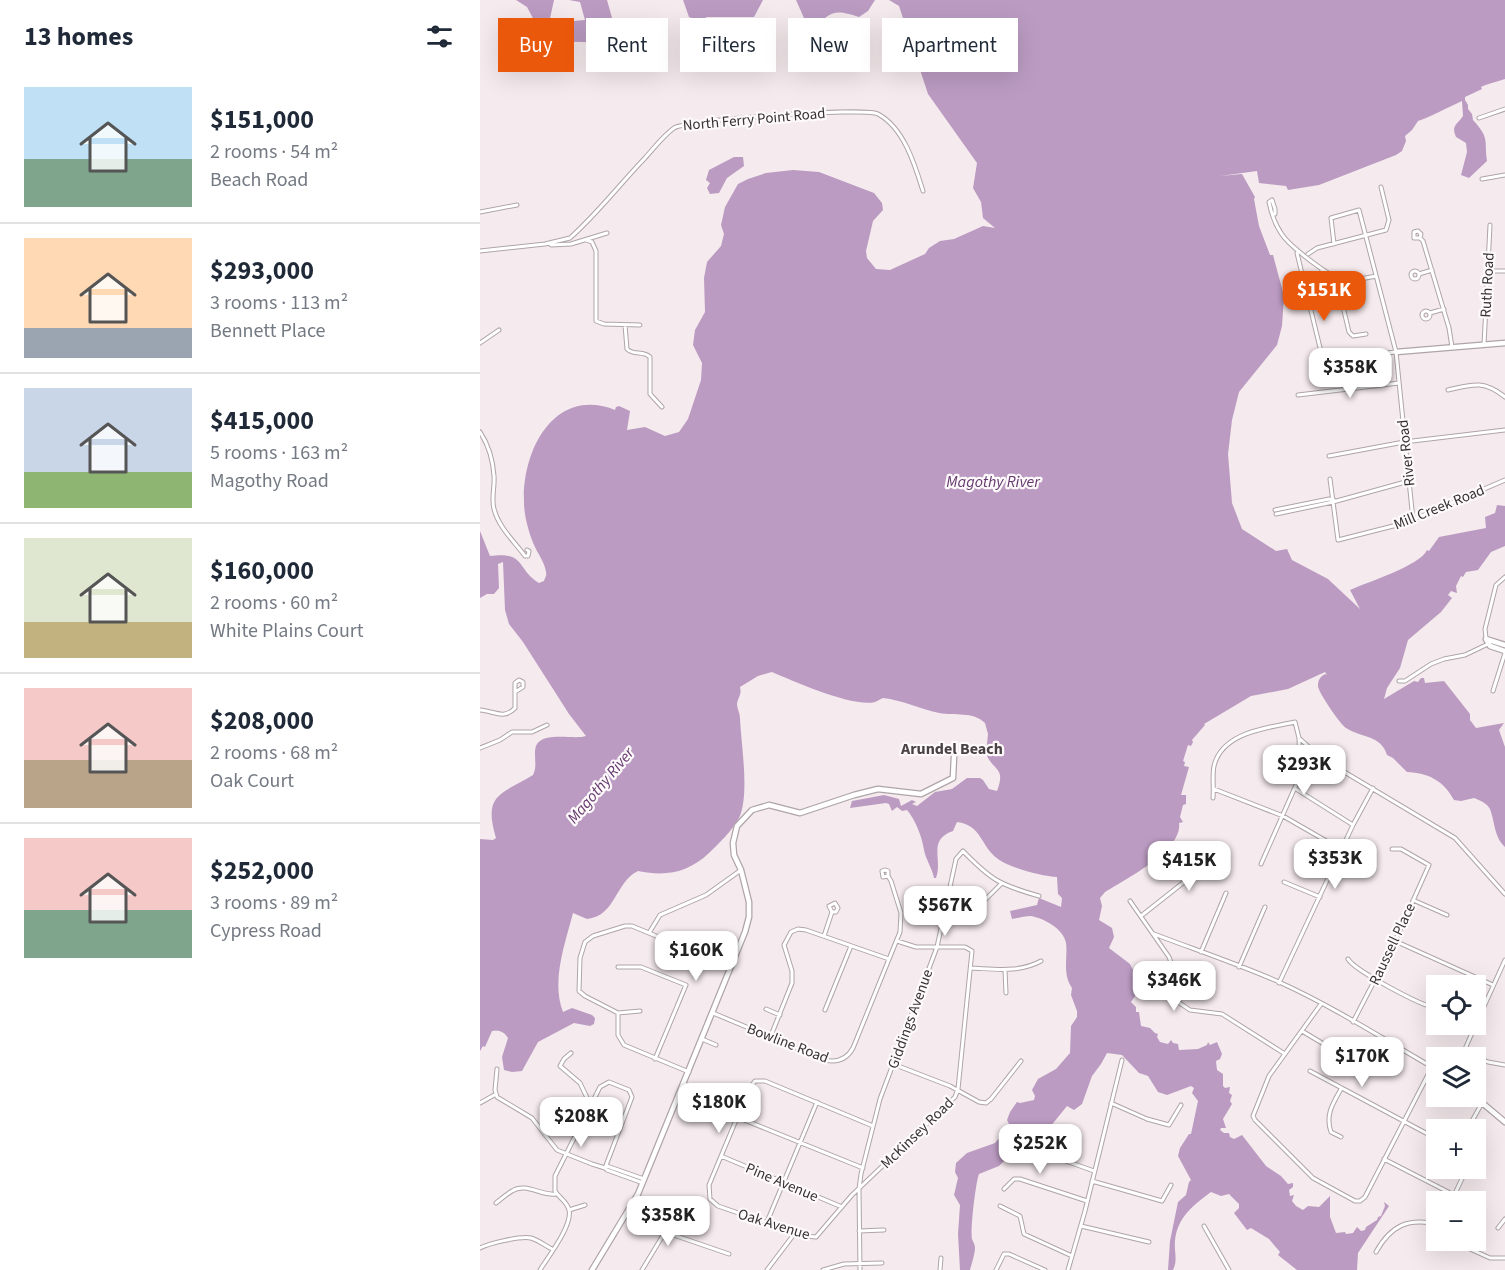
<!DOCTYPE html>
<meta charset="utf-8">
<style>
:root{--surface:#fff;--page:#f6f6f7;--text:#1f2937;--muted:#747a83;--line:#e0e1e3;--accent:#ea580c}
body{margin:0;font-family:"Source Sans 3",sans-serif;background:var(--page);color:var(--text);height:100vh;display:flex;flex-direction:column;font-size:22px;white-space:nowrap}
*{box-sizing:border-box;margin:0}
p{font-size:20px;color:var(--muted)}
.icon{flex:none;width:33px;height:33px;fill:none;stroke:currentColor;stroke-width:2;stroke-linecap:round;stroke-linejoin:round}
.map{position:relative;flex:1;overflow:hidden}
.side{display:flex;flex-direction:column;background:var(--surface);width:480px}
.side>*{flex:none}
.guide{position:absolute;left:18px;top:18px;width:570px;height:54px;display:flex;gap:12px}
.fabs{position:absolute;left:946px;top:975px;display:grid;gap:12px}
.fabs a{display:grid;place-items:center;width:60px;height:60px;border-radius:0px;background:var(--surface);box-shadow:0 6px 24px #0002;font-size:30px}
.price{position:absolute;translate:-50% -51px;padding:0 14px;border-radius:12px;background:#fff;color:#222;font-size:20px;line-height:39px;filter:drop-shadow(0 2px 3px #0008)}
.price::after{content:'';position:absolute;left:50%;top:36px;width:18px;height:14px;margin-left:-9px;background:inherit;clip-path:polygon(0 0,100% 0,50% 100%)}
.price.on{background:var(--accent);color:#fff}
ul{padding:0;list-style:none}
li{display:flex;align-items:center;gap:18px;height:150px;padding:0 24px}
li+li{border-top:2px solid var(--line)}
li span{display:grid;place-items:center;flex:none;width:168px;height:120px;border-radius:0px;color:#555}
li>.icon{margin-inline-start:auto}
span .icon{width:72px;height:72px;fill:#fffc;stroke-width:1}
li b{font-size:26px}
h2{display:flex;justify-content:space-between;align-items:center;height:72px;padding:0 24px;font-size:26px}
.tag{padding:0 21px;border-radius:0px;background:var(--surface);box-shadow:0 6px 24px #0002;font-size:21px;line-height:54px}
.tag.on{background:var(--accent);color:#fff}
main{display:flex;flex:1;min-height:0}
.map>svg:first-child{display:block}
</style>
<main>
<section class="side">
<h2>13 homes<svg class="icon" aria-label="filters" viewBox="0 0 24 24"><path d="M4 7h16M4 17h16"/><circle cx="9" cy="7" r="2"/><circle cx="15" cy="17" r="2"/></svg></h2>
<ul>
<li><span style="background:linear-gradient(#bfe0f5 60%,#7fa58c 0)"><svg class="icon" aria-label="home" viewBox="0 0 24 24"><path d="M3 11l9-7 9 7M6 9v11h12V9"/></svg></span><div><b>$151,000</b><p>2 rooms · 54 m²</p><p>Beach Road</p></div></li>
<li><span style="background:linear-gradient(#ffd9b3 75%,#9aa5b1 0)"><svg class="icon" aria-label="home" viewBox="0 0 24 24"><path d="M3 11l9-7 9 7M6 9v11h12V9"/></svg></span><div><b>$293,000</b><p>3 rooms · 113 m²</p><p>Bennett Place</p></div></li>
<li><span style="background:linear-gradient(#c9d6e8 70%,#8fb573 0)"><svg class="icon" aria-label="home" viewBox="0 0 24 24"><path d="M3 11l9-7 9 7M6 9v11h12V9"/></svg></span><div><b>$415,000</b><p>5 rooms · 163 m²</p><p>Magothy Road</p></div></li>
<li><span style="background:linear-gradient(#dfe7d0 70%,#c2b280 0)"><svg class="icon" aria-label="home" viewBox="0 0 24 24"><path d="M3 11l9-7 9 7M6 9v11h12V9"/></svg></span><div><b>$160,000</b><p>2 rooms · 60 m²</p><p>White Plains Court</p></div></li>
<li><span style="background:linear-gradient(#f6c9c9 60%,#b9a48a 0)"><svg class="icon" aria-label="home" viewBox="0 0 24 24"><path d="M3 11l9-7 9 7M6 9v11h12V9"/></svg></span><div><b>$208,000</b><p>2 rooms · 68 m²</p><p>Oak Court</p></div></li>
<li><span style="background:linear-gradient(#f6c9c9 60%,#7fa58c 0)"><svg class="icon" aria-label="home" viewBox="0 0 24 24"><path d="M3 11l9-7 9 7M6 9v11h12V9"/></svg></span><div><b>$252,000</b><p>3 rooms · 89 m²</p><p>Cypress Road</p></div></li>
</ul>
</section>
<div class="map">
<svg width="1025" height="1270" viewBox="0 0 1025 1270">
<rect width="100%" height="100%" fill="#f5eaed"/>
<path fill="#bb9bc2" d="M36,0H74L69,23L105,20L100,2L89,0H127L139,43L65,41L47,7Z
M203,0H283L274,17H227L218,21L209,17Z
M316,0H395L388,11L379,17C354,9 351,11 333,30L322,28L324,18Z
M409,0H1025V79C1017,82 1006,84 1001,87L1002,89L985,97V100L988,105V109L992,114L993,120C1010,139 1004,139 1007,161L989,178L981,175L987,152L986,143L976,137C971,125 977,125 983,116L982,101C966,108 953,116 938,121L932,130L925,136L926,141L922,151L916,155L839,185L808,190L806,186L779,183L777,171L740,176L762,174L775,197L774,199L779,226L790,255H793L804,296L802,326L797,345L759,392L752,420L748,454L752,503L762,529L796,551L807,549L812,560L848,579L880,609L870,590C888,582 941,565 947,550L949,551L959,537L1006,528L1005,517L1015,513L1017,505L1025,506V546L1011,552L998,570L986,572L983,577L981,576L976,586L977,593L971,591L968,595L972,598L961,612L928,640L920,668L907,688L904,699L934,681L938,682L941,678H944L945,683L964,681L990,714V720L996,728L1024,723L1019,730L1025,747V847C1014,837 1015,822 1010,809C1007,803 999,800 994,798L981,801L974,800C963,780 948,773 927,772L913,758L907,755C901,735 882,738 866,728C860,724 838,692 838,686C838,680 840,677 845,674L847,675L845,672L808,689L771,696L724,724L725,725L712,740L713,742L711,746L708,745L703,761L705,762L704,766L709,767L701,795H706V804L703,805L700,817L703,822L699,823C703,850 644,880 625,892L620,898L622,906L619,920L632,928L634,937L629,948L650,964L654,972L663,971L664,981L656,984L655,996L651,1002L656,1007V1012H659L661,1026L670,1028L675,1033L678,1034L677,1037L680,1042L688,1044L691,1040L693,1043L698,1044L699,1050L718,1049L727,1045L728,1042L730,1045L737,1042L742,1054L740,1059L736,1061L737,1070L743,1074V1086L745,1088L750,1087L749,1093L752,1095L750,1101L752,1104L743,1119L746,1128H741L740,1130L744,1133H749L750,1137L754,1139L762,1135L786,1166L801,1176L808,1184L813,1183V1187L809,1190L810,1196L814,1195L812,1201L816,1206L823,1210L828,1206L839,1207L850,1196V1217L856,1233L865,1232L866,1234L873,1233L877,1227L881,1231L885,1230L886,1227L897,1220L898,1217L901,1216L905,1206L904,1202L909,1206L878,1253L877,1270H817L798,1255L800,1252L789,1239L771,1228L767,1230L754,1213L759,1208V1204L749,1194L741,1196L731,1192C713,1205 697,1218 695,1241C694,1252 698,1260 693,1270H688L690,1241L698,1202L706,1195L709,1182L711,1180L698,1156L700,1148L709,1134H711L718,1101L712,1093L714,1088L711,1086L687,1095L678,1092L668,1076L659,1073L642,1055L627,1053L621,1064L612,1076L602,1104L594,1110L587,1106L570,1127L554,1141L536,1149L519,1166L499,1174C496,1181 490,1229 492,1239C493,1242 495,1244 495,1248C495,1253 492,1263 490,1270H480L478,1234L480,1205L474,1195L478,1178L475,1172L476,1163L487,1153L515,1143L530,1126L527,1120L530,1112L537,1102L540,1103L554,1100L555,1096L552,1090L558,1079L576,1069L590,1053L591,1026L597,1017V1011L591,995L592,988C582,974 588,957 586,943C584,929 563,918 551,916C545,916 538,918 532,919L530,911L557,905L559,898L581,907L582,898L578,894L577,877C562,876 530,868 518,859C500,846 502,825 477,822L473,831C447,840 463,859 456,878H454C452,868 446,860 444,850C442,837 436,821 427,810L422,811L417,807L412,811L409,804L406,803L370,808L372,801L404,795L419,799L421,806L432,800L436,802L432,804L437,806L455,792L472,789L487,778H500L503,780L509,789L517,791C526,767 514,772 506,754L508,734L505,723C493,711 475,716 459,713C440,709 422,700 403,698C400,699 398,701 395,702C374,708 313,681 292,672L278,676L260,687C262,695 258,697 257,704C257,709 260,713 260,718C261,744 270,795 259,818C252,831 239,843 229,853C209,872 187,877 158,871C135,882 136,916 107,919L93,913C85,944 71,981 83,1012L92,1008L112,1015L115,1018L114,1024L110,1026L94,1023L58,1042L42,1071L32,1072L24,1070L22,1057L28,1038C25,1032 18,1029 12,1031L5,1047L3,1046L0,1051V839L13,840L16,838C3,794 20,795 53,775C58,766 53,755 56,746C62,731 95,740 106,736L89,714L43,642L29,624L25,610L23,562L18,564L19,588L14,594H7L0,598V531L10,556C46,551 36,569 59,583L64,581C65,577 67,576 66,572C65,563 58,554 55,547C49,534 44,516 44,502C42,451 74,386 135,410L136,407L139,406L150,411L147,430L165,427L185,436L199,432L208,419L221,380L222,363L213,345L215,330L225,312L224,278L227,262L241,246L244,234L241,225L245,207L258,184L268,179L286,173L313,170L339,172L394,193L402,203L403,210L393,221L386,251L387,258L396,269L410,270L445,254L449,248L460,241L474,239L503,226L515,228L503,218L501,202L493,188L497,163L448,94L419,6Z
M254,157H263L264,166L247,178L239,193L230,194L227,188L230,183L226,180L229,170Z"/>
<g fill="none" stroke-linecap="round" stroke-linejoin="round">
<g stroke="#afa5a8" stroke-width="5">
<path id="minor" d="M999,118L1025,109
M1002,179L1025,175
M792,200L789,202C791,212 795,224 801,233C808,245 850,278 864,280C875,281 886,278 896,276
M792,200L795,209V214
M0,212L37,205
M940,238H934V232L938,231L941,234L940,238L943,241L969,328L972,347
M106,240L112,242L116,251V321L124,324L160,325
M854,244L851,218L879,210L916,352L933,520
M71,245L91,244L127,233
M0,251L65,244L90,238C117,214 140,184 165,158C174,148 183,136 194,128C204,120 386,107 398,114C424,128 435,165 443,191
M817,253L843,360L916,352
M828,254L837,248L906,230L909,220L901,187
M842,270L840,279L847,309
M931 275a4 4 0 1 1 8 0a4 4 0 1 1-8 0Z
M1007,271H1025
M939,274L952,270
M862,280L860,294L869,332L873,336L886,334
M942 315a4 4 0 1 1 8 0a4 4 0 1 1-8 0Z
M950,313L964,309
M145,325L147,349C154,356 163,350 170,357V394L182,407
M0,343L19,330
M1004,345L1010,225
M968,390C993,384 1004,380 1025,397
M818,395L919,383
M0,432C8,444 13,461 14,476C15,487 11,498 14,509C19,528 34,541 45,556H48L49,551L47,550
M849,456L924,442L1025,430
M850,479L858,540L925,523L1025,480
M795,510L849,499L854,500
M796,514L853,502L929,481
M1006,638L1005,629L1016,585L1025,577
M919,681H925L951,664L964,659L985,655L1008,644
M1013,691L1025,653
M0,710C14,711 24,720 35,708V683L39,680L43,682V687L35,692
M819,738L841,758L975,838L1025,894
M0,748L20,740L32,732H52L67,725
M734,789L803,816L862,850
M816,789L873,825
M733,798C734,788 732,776 734,766C742,732 787,728 815,722L819,738L820,776L781,864
M804,882L840,897
M933,900L967,915
M650,901L689,957L693,968L698,1002L710,1010L742,1014L805,1054
M464,912L495,910L521,884
M661,916L718,871L726,863L733,849
M169,933L180,915L226,895L261,870
M674,934C716,950 758,964 799,982C852,1006 902,1038 952,1067L885,1197L880,1201H875L833,1178L775,1120L773,1116L789,1076L841,1004
M344,936L352,912H356L358,908L355,903L349,906L352,912
M915,941L1013,985
M721,952L746,893
M868,959C874,970 940,1005 953,1007
M138,967H161L206,985L175,1059
M759,967L785,907
M491,968C515,969 539,973 561,961
M525,970L526,993
M799,983L873,825L893,788
M286,1009L300,1015
M345,1010L371,946
M138,1013L160,1011
M233,1013L345,1060C358,1063 367,1059 373,1048L420,932L421,913L411,881L408,876V871L405,870L402,871L403,877L408,876
M873,1022L915,941L949,865L921,849H912
M996,1024L1025,960
M822,1031L852,1049
M290,1038L312,983V971L304,945L311,932L318,929L326,930L409,959
M222,1039L236,1045
M984,1051L1008,1062L1025,1065
M91,1053L84,1059L80,1066L100,1083L110,1104
M981,1058L996,1024
M413,1064L470,1086L499,1102L506,1103L511,1099L541,1061
M17,1069L15,1090L17,1097L52,1118L77,1150L112,1164L125,1168L127,1166L164,1179
M830,1071L957,1139
M209,1072L144,1045L138,1035V1013L105,996L99,991L100,958L105,942L113,936L145,926H152L251,967
M204,1084L218,1090
M0,1103L16,1094
M631,1103L667,1119L689,1125L701,1105
M257,1117L383,1168
M393,1126L285,1081H275L269,1089L229,1185L230,1199L238,1206L325,1236L336,1237L372,1195L475,1097L478,1089L492,951L485,947H436L417,941
M987,1130L1002,1103
M861,1137L851,1132C845,1115 853,1103 861,1089
M569,1155L614,1171
M241,1156L362,1207
M904,1159L974,1195
M125,1168L127,1170L163,1183
M612,1181L682,1201L691,1185
M524,1189L534,1179H540L607,1201
M971,1202L987,1168
M16,1203C21,1199 27,1194 32,1191C46,1182 61,1196 76,1194
M520,1206L540,1216L544,1234L592,1256
M89,1210L105,1205
M287,1222L337,1102
M601,1226L669,1242
M724,1226L749,1270
M1018,1228L1025,1219
M379,1231L404,1230
M185,1232L249,1254
M970,1240L1010,1258H1025
M0,1248C10,1243 40,1236 51,1238C58,1240 66,1246 72,1249
M896,1252C911,1225 928,1218 957,1224
M60,1270C68,1257 93,1225 89,1210C87,1201 79,1198 75,1191V1176L120,1087L129,1082L149,1090L152,1097L125,1168
M162,1270L185,1232L192,1214
M287,1270L315,1233
M343,1270L364,1264L402,1263
M380,1270L379,1189L381,1174L400,1099L457,947L476,859L483,851C511,880 520,885 559,896
M460,1270L461,1258
M516,1270L524,1254H529L565,1270
M588,1270L605,1211L642,1060"/>
</g>
<g stroke="#afa5a8" stroke-width="7">
<path id="tertiary" d="M916,352L1025,343
M1006,639L1010,646L1025,651
M1006,639L1025,645
M952,1067L957,1069
M994,1096L1025,1122
M112,1270L158,1194L265,932L269,917V902L261,870L254,855L253,843L257,826L272,810L289,805L320,813L374,795L398,789L441,794L473,778L474,756"/>
</g>
<use href="#minor" stroke="#fff" stroke-width="3"/>
<use href="#tertiary" stroke="#fff" stroke-width="4.5"/>
</g>
<g text-anchor="middle" stroke-width="4.5" stroke-linejoin="round" paint-order="stroke">
<g font-size="15" fill="#363233" stroke="#fef9fb">
<text transform="translate(274 119) rotate(-5)" y="5">North Ferry Point Road</text>
<text transform="translate(1007 285) rotate(-87)" y="5">Ruth Road</text>
<text transform="translate(926 453) rotate(-96)" y="5">River Road</text>
<text transform="translate(959 507) rotate(-22)" y="5">Mill Creek Road</text>
<text transform="translate(912 944) rotate(-65)" y="5">Raussell Place</text>
<text transform="translate(430 1019) rotate(-70)" y="5">Giddings Avenue</text>
<text transform="translate(308 1043) rotate(21)" y="5">Bowline Road</text>
<text transform="translate(437 1133) rotate(-44)" y="5">McKinsey Road</text>
<text transform="translate(302 1182) rotate(23)" y="5">Pine Avenue</text>
<text transform="translate(294 1224) rotate(17)" y="5">Oak Avenue</text>
</g>
<g font-size="16" font-style="italic" fill="#63396d" stroke="#fef9fb">
<text x="513" y="487">Magothy River</text>
<text transform="translate(120 785) rotate(-50)" y="6">Magothy River</text>
</g>
<g font-size="16" font-weight="bold" fill="#4a4244" stroke="#fef9fb">
<text x="472" y="754">Arundel Beach</text>
</g>
</g>
</svg>
<div class="fabs">
<a><svg class="icon" aria-label="locate" viewBox="0 0 24 24"><circle cx="12" cy="12" r="6"/><path d="M12 2v4M12 18v4M2 12h4M18 12h4"/></svg></a>
<a><svg class="icon" aria-label="layers" viewBox="0 0 24 24"><path d="M12 4l9 5-9 5-9-5zM3 14l9 5 9-5"/></svg></a>
<a>+</a>
<a>−</a>
</div>
<b class="price on" style="left:844px;top:322px">$151K</b>
<b class="price" style="left:870px;top:399px">$358K</b>
<b class="price" style="left:824px;top:796px">$293K</b>
<b class="price" style="left:855px;top:890px">$353K</b>
<b class="price" style="left:709px;top:892px">$415K</b>
<b class="price" style="left:465px;top:937px">$567K</b>
<b class="price" style="left:216px;top:982px">$160K</b>
<b class="price" style="left:694px;top:1012px">$346K</b>
<b class="price" style="left:882px;top:1088px">$170K</b>
<b class="price" style="left:239px;top:1134px">$180K</b>
<b class="price" style="left:101px;top:1148px">$208K</b>
<b class="price" style="left:560px;top:1175px">$252K</b>
<b class="price" style="left:188px;top:1247px">$358K</b>
<div class="guide">
<a class="tag on">Buy</a>
<a class="tag">Rent</a>
<a class="tag">Filters</a>
<a class="tag">New</a>
<a class="tag">Apartment</a>
</div>
</div>
</main>
